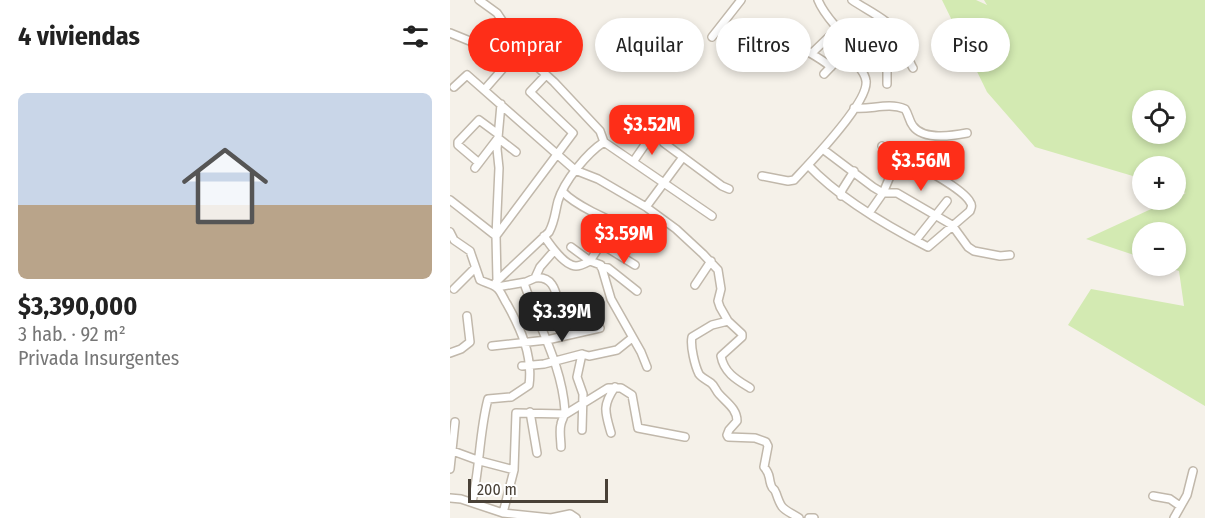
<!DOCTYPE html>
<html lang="es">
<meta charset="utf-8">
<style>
:root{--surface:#fff;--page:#f6f6f6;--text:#222;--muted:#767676;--accent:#fe2e18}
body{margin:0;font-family:"Fira Sans Condensed",sans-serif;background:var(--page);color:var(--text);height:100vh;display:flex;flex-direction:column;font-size:22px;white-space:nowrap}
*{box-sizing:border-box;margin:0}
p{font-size:20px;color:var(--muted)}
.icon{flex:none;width:33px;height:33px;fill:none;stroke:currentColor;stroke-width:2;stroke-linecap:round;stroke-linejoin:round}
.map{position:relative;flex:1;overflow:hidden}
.panel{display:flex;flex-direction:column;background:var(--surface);width:450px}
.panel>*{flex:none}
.hud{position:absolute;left:18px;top:18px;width:570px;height:54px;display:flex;gap:12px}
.buttons{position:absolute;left:682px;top:90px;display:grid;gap:12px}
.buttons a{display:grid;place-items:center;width:54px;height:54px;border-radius:50%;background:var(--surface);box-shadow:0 3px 9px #0003;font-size:30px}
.scale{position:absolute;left:18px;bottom:15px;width:140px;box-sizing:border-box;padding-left:6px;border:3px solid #494137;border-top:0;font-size:16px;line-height:21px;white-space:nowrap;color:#494137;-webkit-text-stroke:4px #fff;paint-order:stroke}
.price{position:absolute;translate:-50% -51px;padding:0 14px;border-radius:12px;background:var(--accent);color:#fff;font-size:20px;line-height:39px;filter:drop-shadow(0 2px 3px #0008)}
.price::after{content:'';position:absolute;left:50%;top:36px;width:18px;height:14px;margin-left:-9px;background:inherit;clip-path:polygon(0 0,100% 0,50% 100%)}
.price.on{background:#222;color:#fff}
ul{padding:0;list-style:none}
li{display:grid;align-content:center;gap:12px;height:318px;padding:0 18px}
li span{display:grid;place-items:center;height:186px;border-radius:9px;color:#555}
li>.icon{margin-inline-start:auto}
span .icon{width:108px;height:108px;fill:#fffc;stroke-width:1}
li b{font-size:26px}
h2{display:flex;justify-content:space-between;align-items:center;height:72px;padding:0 18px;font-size:26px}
.pill{padding:0 21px;border-radius:27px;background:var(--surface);box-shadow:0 3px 9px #0003;font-size:21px;line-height:54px}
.pill.on{background:var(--accent);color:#fff}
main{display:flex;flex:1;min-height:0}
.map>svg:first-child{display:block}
</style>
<main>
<section class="panel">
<h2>4 viviendas<svg class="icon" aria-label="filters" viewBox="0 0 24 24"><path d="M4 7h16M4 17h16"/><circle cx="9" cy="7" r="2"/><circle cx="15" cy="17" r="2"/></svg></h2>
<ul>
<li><span style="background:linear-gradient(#c9d6e8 60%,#b9a48a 0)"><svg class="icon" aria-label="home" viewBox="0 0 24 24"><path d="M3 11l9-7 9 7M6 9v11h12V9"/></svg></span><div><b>$3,390,000</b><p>3 hab. · 92 m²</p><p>Privada Insurgentes</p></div></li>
</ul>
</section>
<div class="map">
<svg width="755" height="518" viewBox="0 0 755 518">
<rect width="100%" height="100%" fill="#f5f1e9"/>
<path fill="#d3eab2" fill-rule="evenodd" d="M492,0H526L537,5L534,0H755V406L618,325L641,289L734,306L729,271L714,266H726V232H693V258L636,239L736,193L726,190V166H693V179L585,147L537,92ZM693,100H726V134H693Z"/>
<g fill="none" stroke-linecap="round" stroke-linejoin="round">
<g stroke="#c1b8ab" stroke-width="10">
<path id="minor" d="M29,0L47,13L57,28L63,33L81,61L104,82L150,131L154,142L262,216
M402,0C418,11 440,20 450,37C456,47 457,58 463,68
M0,33L37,48L57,28
M262,37L291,0
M339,40C353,50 368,56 381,67
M362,53L387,29
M407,63L432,58L437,69V84
M374,74L400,47
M4,87L17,75L125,170L148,179L196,207L226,229L253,254L268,270L271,289L268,301L270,307L278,321L292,334V337L271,356C274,373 287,380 300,388
M35,89L71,48
M404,108C421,110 438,102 455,109C459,115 459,121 463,126C473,140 502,136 517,133
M214,143L272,186L279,189
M374,150L423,187L433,193H447L502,225L518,247L524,251L550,256L560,255
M183,162L201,136
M29,163L8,145V142L29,120L48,134
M358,165C390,199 437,226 478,247L520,211C521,207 523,206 520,202C512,186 450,156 432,146
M25,168L48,138L66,152
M312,176L338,181L344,180C359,164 419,102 416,81C415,71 407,67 403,58C401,54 401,49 399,45C390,28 375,18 368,0
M113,192C125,205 158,220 174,226
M391,196L392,190L404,171
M0,200L46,236
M196,207L233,157
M419,213L433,193L449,155
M0,232L4,240L20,251L30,280C35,283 43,284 47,288C51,291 54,300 57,304C71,329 83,356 79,385L61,397L38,399C29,433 30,468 22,502
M46,236L49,168L47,149L51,104
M94,236C100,245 115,266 126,266C131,266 136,263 140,261L151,265L161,299L191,352L197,367
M466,240L497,201
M121,247L140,261L151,244L185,265
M151,267L158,268L187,291
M85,278C108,275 106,301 113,316C116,322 120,327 124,332
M47,280L46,236L123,133L80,92L96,75
M46,282L99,232C105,221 105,212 108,201C114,181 137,153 154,142
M74,283C88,325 112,365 115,411C115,416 112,419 111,424C109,431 111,440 111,447
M245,285L261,261
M47,287L76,282L85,278L90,267L104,251
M4,289L25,268
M114,318L131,314
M278,321L262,325L242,337C240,346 245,366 249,374C252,378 257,380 261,383C265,386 266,391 269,394C277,403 287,409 287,421L279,430L277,435L278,437L305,438L316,442L318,446L314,467C321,475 318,476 321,485C323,491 324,487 326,493C332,511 333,508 349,518
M42,346L97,340L150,328
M0,353L11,349L20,342L17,316
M132,354L127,377L133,394L132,430
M72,366L94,364L132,354L139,356L167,350L182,338
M80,412L87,453
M161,433C155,412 152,406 165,387
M0,450L30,461L64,470
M0,469L5,422
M703,496L720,499L730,506
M0,498L11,499L53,513L101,518L120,514L126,518
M53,513L64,470L66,413L116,414L158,388H171L182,395L188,428L235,437
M359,518H364
M724,518L737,495L743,471"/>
</g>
<use href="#minor" stroke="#fff" stroke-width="7"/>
</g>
</svg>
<div class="buttons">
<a><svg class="icon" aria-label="locate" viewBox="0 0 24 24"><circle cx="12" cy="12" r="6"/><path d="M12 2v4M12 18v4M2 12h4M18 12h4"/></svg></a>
<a>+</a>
<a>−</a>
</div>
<div class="scale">200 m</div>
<b class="price" style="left:202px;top:156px">$3.52M</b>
<b class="price" style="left:471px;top:192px">$3.56M</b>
<b class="price" style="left:174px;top:265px">$3.59M</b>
<b class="price on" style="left:112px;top:343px">$3.39M</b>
<div class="hud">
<a class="pill on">Comprar</a>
<a class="pill">Alquilar</a>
<a class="pill">Filtros</a>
<a class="pill">Nuevo</a>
<a class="pill">Piso</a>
</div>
</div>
</main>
